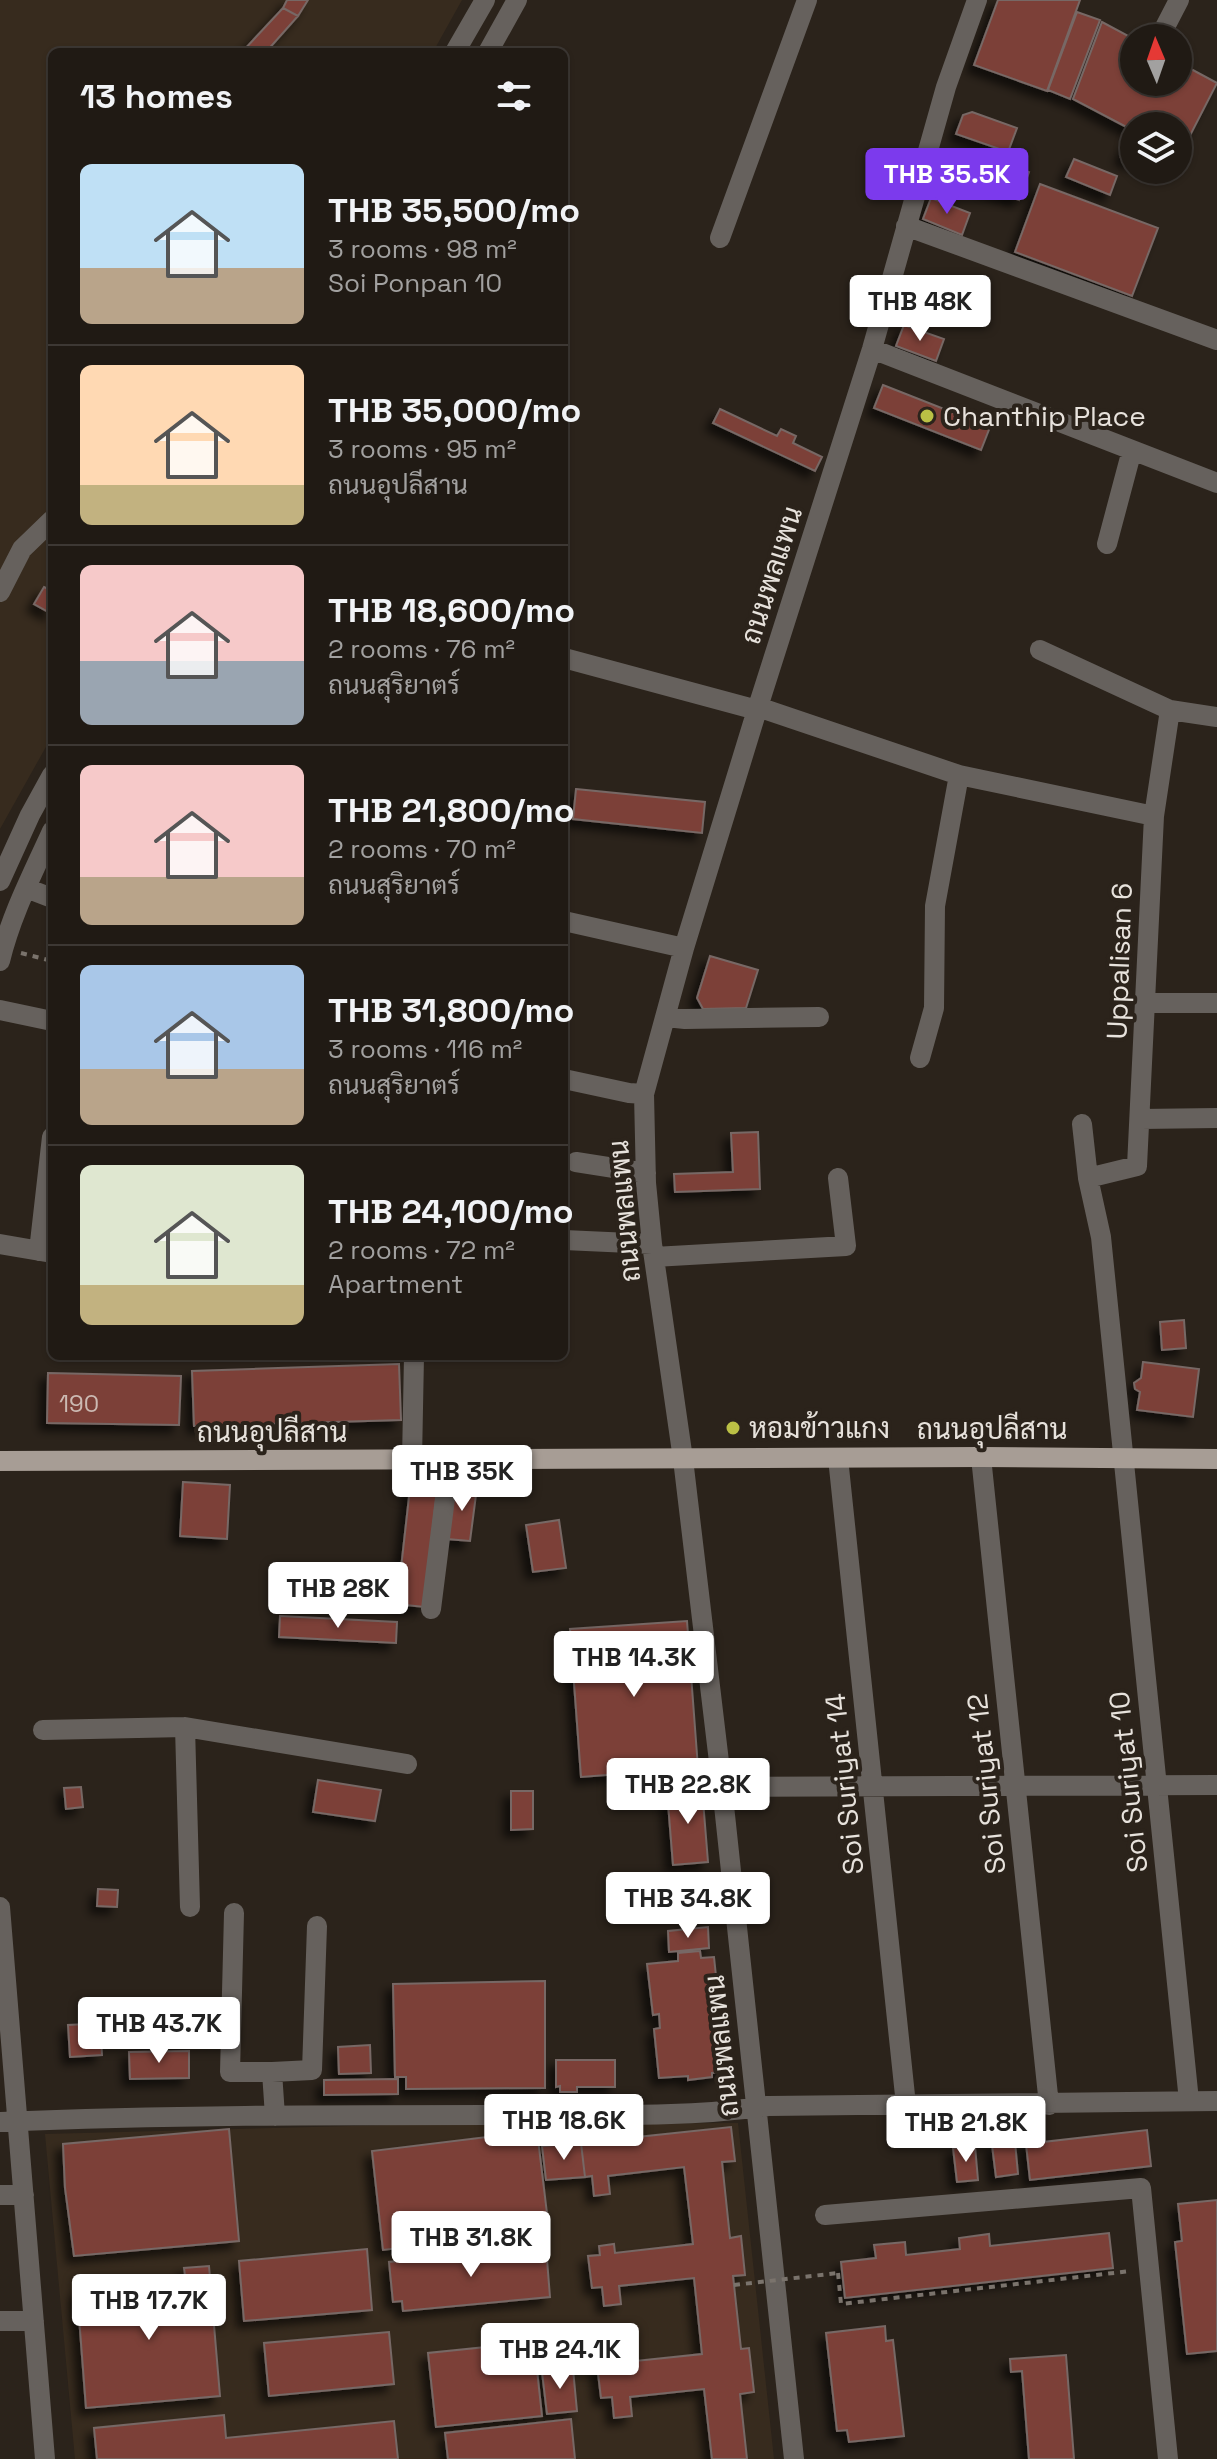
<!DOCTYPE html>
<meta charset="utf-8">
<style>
:root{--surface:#201a14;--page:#2d2722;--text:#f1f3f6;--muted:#a2a1a0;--line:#3d3834;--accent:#7c3aed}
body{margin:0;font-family:"Space Grotesk",Sarabun,sans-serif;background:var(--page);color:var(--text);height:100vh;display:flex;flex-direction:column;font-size:30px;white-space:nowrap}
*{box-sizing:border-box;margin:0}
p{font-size:26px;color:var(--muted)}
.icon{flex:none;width:44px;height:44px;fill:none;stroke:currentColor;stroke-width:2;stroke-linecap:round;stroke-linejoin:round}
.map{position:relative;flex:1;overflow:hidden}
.panel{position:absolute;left:48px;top:48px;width:520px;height:1312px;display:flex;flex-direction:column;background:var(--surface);border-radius:12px;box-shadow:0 2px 6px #0004,0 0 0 2px var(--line)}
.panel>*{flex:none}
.needle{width:52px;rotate:358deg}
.buttons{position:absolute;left:1120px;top:24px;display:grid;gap:16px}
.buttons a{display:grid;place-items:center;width:72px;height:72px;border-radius:50%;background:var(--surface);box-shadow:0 2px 6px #0004,0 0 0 2px var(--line);font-size:40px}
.price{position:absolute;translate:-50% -68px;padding:0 18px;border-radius:8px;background:#fff;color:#222;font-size:26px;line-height:52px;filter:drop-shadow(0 2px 4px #0008)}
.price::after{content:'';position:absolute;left:50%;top:48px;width:24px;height:18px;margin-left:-12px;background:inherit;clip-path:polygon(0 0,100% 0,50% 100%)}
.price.current{background:var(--accent);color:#fff}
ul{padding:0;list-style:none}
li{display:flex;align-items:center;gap:24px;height:200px;padding:0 32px}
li+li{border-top:2px solid var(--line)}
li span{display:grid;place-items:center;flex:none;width:224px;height:160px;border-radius:12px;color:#555}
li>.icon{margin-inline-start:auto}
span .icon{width:96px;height:96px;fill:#fffc;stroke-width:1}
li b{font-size:34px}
h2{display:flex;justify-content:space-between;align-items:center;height:96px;padding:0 32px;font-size:34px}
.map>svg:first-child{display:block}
</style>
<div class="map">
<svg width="1217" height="2459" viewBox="0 0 1217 2459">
<defs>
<filter id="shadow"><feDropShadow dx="-7" dy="7" stdDeviation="4" flood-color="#0009"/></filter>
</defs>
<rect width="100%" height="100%" fill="#2b231b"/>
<path fill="#372b1e" d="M0,0H462L433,52H52V736L0,829Z
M738,2123L774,2459H75L45,2134L390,2125Z"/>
<path fill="#7b4038" stroke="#776865" stroke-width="2" filter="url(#shadow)" d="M287,0H308L298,16L283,8Z
M998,0H1080L1047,91L974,65Z
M283,8L298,16L266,52H242Z
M1077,12L1100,20L1070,99L1048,90Z
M1102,22L1134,39V82H1178V62L1217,83L1180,155L1178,154V126H1134V131L1073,99Z
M972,112L1017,128L1008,152L956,134L963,115Z
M1131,138L1134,139V163L1121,157Z
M1074,159L1117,176L1110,195L1066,177Z
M995,160L1029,172L1019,200L985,188Z
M1040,184L1158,228L1132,296L1015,252Z
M931,198L970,213L962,235L923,219Z
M904,325L944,339L936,361L896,346Z
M883,385L990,427L981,450L874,408Z
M720,409L777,436L781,429L796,436L793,443L822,457L815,471L713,423Z
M44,587L52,591V614L34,604Z
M576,789L705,802L702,833L573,819Z
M710,956L758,970L746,1008L703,1009L697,998Z
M758,1132L760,1189L675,1192L674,1174L733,1172L731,1133Z
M1184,1320L1186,1348L1162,1350L1160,1322Z
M1143,1362L1199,1369L1193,1417L1137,1410L1140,1392L1135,1389L1134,1383L1141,1378Z
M399,1364L401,1420L194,1426L192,1371Z
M48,1373L181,1376L179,1425L47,1423Z
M183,1482L230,1485L227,1539L180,1536Z
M453,1484L477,1487L470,1541L447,1539Z
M410,1488L437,1491L424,1607L397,1604Z
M559,1520L566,1568L533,1572L526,1525Z
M280,1616L397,1622L396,1643L279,1637Z
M687,1621L698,1768L581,1777L570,1629Z
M318,1780L381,1790L375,1821L313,1812Z
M81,1787L83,1807L66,1809L64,1788Z
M702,1788L708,1862L673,1865L667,1791Z
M511,1791H533V1829L511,1830Z
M98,1889L118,1890L117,1907L97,1906Z
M708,1927L709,1948L669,1952L668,1931Z
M700,1951L701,1958L714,1957L719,2005H723L724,2024H721L725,2072L712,2073V2077L688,2080V2076L659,2078L654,2029L660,2028L659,2014L653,2015L647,1964L678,1961V1953Z
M545,1981V2088L406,2089V2077H395L393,1984Z
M143,2013H189V2040H143Z
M87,2024L88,2037H101L102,2055L70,2057L68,2025Z
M370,2045L371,2073L339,2074L338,2047Z
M189,2051V2078L130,2079L129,2052Z
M556,2060H615V2087H577V2092H560V2086L556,2087Z
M398,2079V2094L324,2095V2080Z
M731,2127L735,2161L722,2162L730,2238L741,2236L745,2275L733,2276L741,2349L749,2348L754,2392L740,2394L747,2459H712L704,2389L630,2397L632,2416L614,2418L612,2397L601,2398L597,2365L611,2363V2355L625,2354L626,2362L702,2354L694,2278L619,2286L621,2304L604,2306L602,2287L592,2288L588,2256L600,2255L599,2246L614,2244L615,2253L693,2244L684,2167L608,2176L610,2194L594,2196L592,2176L585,2177L581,2143Z
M229,2129L239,2241L74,2256L65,2188L63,2144Z
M1147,2130L1151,2166L1030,2180L1026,2144Z
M537,2131L549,2230L383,2250L372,2151Z
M1015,2142L1018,2174L996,2177L992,2145Z
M581,2143L585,2177L546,2180L542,2146Z
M975,2146L978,2180L957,2182L953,2148Z
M1217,2200V2351L1187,2354L1175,2242L1182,2241L1178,2204Z
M1109,2233L1113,2268L845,2298L841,2262L876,2258L874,2245L905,2242L906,2255L960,2249L959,2238L989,2234L990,2246Z
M546,2247L550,2297L403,2311L402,2301L393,2302L389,2262Z
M367,2249L372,2310L244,2321L239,2261Z
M209,2266L220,2396L86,2408L77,2291L186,2282L184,2268Z
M568,2325L572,2367L542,2369L538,2327Z
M885,2326L886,2341L893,2340L904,2436L849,2442L847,2430L837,2431L826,2333Z
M389,2332L394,2384L269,2396L264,2343Z
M534,2342L542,2416L436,2427L428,2353Z
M1066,2355L1074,2459H1029L1022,2371L1011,2372L1010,2359Z
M573,2369L577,2411L547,2414L542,2372Z
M224,2415L226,2438L394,2421L398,2459H97L94,2428Z
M571,2419L575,2459H448L445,2433Z"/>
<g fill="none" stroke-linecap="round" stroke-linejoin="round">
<path stroke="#7a736c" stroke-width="4" stroke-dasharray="6 6" stroke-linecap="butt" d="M21,953L52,961
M562,2133V2145
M838,2273L841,2304L1131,2271"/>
<path stroke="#66615d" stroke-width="20" d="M1165,27L1179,0
M455,52L485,0
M488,52L517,0
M906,226L1217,340
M720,238L807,0
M872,349L1217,483
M1107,544L1132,450
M0,592L22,549L52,520
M1040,650L1170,710L1217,717
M564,658L757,710
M758,707L959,775L1154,816
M0,881L30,815L52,775
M26,888L52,898
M564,921L684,948
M0,961C11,915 33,873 52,831
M1145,1003H1217
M0,1010L52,1021
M666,1017L685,1019L819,1017
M920,1058L934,1008L935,906L959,775
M564,1079L629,1093L644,1094
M1141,1119L1217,1118
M1082,1124L1088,1178L1101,1237L1189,2101
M576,1162L646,1173
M1088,1178L1137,1166L1154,816L1170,710
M564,1240L652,1244
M0,1244L52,1253
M39,1251L52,1137
M654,1257L846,1246L838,1178
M981,1457L1049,2105
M838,1458L906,2105
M412,1460L414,1356
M431,1609L450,1459
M185,1727L190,1907
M43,1730L185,1727L407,1764
M722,1787L1217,1785
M0,1907L45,2459
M234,1913L230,2072H272
M275,2116L272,2072L312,2070L317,1926
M0,2122C163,2115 327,2115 490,2115C582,2114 677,2119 768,2106L1217,2101
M0,2195H24
M825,2215L1141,2188L1168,2459
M0,2321H34
M794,2459L722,1787L683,1459L652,1244L646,1183L644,1094L684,948L757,710L872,349L946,87L977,0"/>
<path stroke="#a79d95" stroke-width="20" d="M0,1461L981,1457L1217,1459"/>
<path stroke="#7a736c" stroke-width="4" stroke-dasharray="6 6" stroke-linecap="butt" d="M734,2285L838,2273"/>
</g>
<g fill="#bbc045" stroke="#2b231b" stroke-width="3">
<circle cx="927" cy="416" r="8"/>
<circle cx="733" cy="1428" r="8"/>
</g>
<g text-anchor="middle" stroke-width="8" stroke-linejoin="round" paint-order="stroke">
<g font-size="24" fill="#ccbab3">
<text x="79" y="1412">190</text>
</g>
<g font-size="28" fill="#e7e2dc" stroke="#2b231b" text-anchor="start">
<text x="943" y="426">Chanthip Place</text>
<text x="749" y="1438">หอมข้าวแกง</text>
</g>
<g font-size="28" fill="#e7e2dc" stroke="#2b231b">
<text transform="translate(771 575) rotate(-72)" y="10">ถนนพลแพน</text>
<text transform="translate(1119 961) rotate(-88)" y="10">Uppalisan 6</text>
<text transform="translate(624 1211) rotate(-95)" y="10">ถนนพลแพน</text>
<text x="992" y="1439">ถนนอุปลีสาน</text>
<text x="272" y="1442">ถนนอุปลีสาน</text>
<text transform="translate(1128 1782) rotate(-96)" y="10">Soi Suriyat 10</text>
<text transform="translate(844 1784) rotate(-96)" y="10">Soi Suriyat 14</text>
<text transform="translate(986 1784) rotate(-96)" y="10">Soi Suriyat 12</text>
<text transform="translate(721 2046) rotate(-96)" y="10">ถนนพลแพน</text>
</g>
</g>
</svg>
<div class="buttons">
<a><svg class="needle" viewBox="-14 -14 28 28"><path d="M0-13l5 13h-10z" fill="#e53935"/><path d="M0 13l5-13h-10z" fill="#a2a1a0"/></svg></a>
<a><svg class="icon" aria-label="layers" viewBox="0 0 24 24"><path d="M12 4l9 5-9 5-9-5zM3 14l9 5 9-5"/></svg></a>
</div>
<b class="price current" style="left:947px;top:216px">THB 35.5K</b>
<b class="price" style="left:920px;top:343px">THB 48K</b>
<b class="price" style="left:462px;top:1513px">THB 35K</b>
<b class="price" style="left:338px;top:1630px">THB 28K</b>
<b class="price" style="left:634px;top:1699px">THB 14.3K</b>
<b class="price" style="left:688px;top:1826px">THB 22.8K</b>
<b class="price" style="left:688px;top:1940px">THB 34.8K</b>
<b class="price" style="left:159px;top:2065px">THB 43.7K</b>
<b class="price" style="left:564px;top:2162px">THB 18.6K</b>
<b class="price" style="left:966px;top:2164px">THB 21.8K</b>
<b class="price" style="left:471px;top:2279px">THB 31.8K</b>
<b class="price" style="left:149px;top:2342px">THB 17.7K</b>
<b class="price" style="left:560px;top:2391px">THB 24.1K</b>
<section class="panel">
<h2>13 homes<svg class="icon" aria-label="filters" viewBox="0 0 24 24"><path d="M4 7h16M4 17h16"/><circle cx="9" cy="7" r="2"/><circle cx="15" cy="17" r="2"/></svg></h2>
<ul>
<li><span style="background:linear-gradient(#bfe0f5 65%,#b9a48a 0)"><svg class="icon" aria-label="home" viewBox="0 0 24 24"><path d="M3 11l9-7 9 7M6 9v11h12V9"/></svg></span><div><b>THB 35,500/mo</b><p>3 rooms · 98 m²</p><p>Soi Ponpan 10</p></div></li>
<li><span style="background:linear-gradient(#ffd9b3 75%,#c2b280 0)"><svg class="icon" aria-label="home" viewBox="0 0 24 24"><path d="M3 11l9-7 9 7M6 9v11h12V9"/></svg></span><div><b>THB 35,000/mo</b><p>3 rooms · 95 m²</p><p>ถนนอุปลีสาน</p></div></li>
<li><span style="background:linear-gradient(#f6c9c9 60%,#9aa5b1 0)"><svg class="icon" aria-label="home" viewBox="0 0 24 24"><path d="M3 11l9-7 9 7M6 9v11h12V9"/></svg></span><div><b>THB 18,600/mo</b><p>2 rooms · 76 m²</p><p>ถนนสุริยาตร์</p></div></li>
<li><span style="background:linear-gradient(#f6c9c9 70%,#b9a48a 0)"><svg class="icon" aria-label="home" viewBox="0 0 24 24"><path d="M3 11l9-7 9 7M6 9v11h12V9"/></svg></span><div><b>THB 21,800/mo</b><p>2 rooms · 70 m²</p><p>ถนนสุริยาตร์</p></div></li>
<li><span style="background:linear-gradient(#a9c7e8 65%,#b9a48a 0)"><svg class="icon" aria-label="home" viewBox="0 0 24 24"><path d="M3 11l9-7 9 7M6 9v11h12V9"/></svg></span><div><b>THB 31,800/mo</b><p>3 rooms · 116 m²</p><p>ถนนสุริยาตร์</p></div></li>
<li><span style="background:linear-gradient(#dfe7d0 75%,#c2b280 0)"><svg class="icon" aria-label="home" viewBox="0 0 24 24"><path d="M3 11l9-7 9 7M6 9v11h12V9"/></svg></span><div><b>THB 24,100/mo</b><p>2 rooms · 72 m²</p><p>Apartment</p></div></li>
</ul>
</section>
</div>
